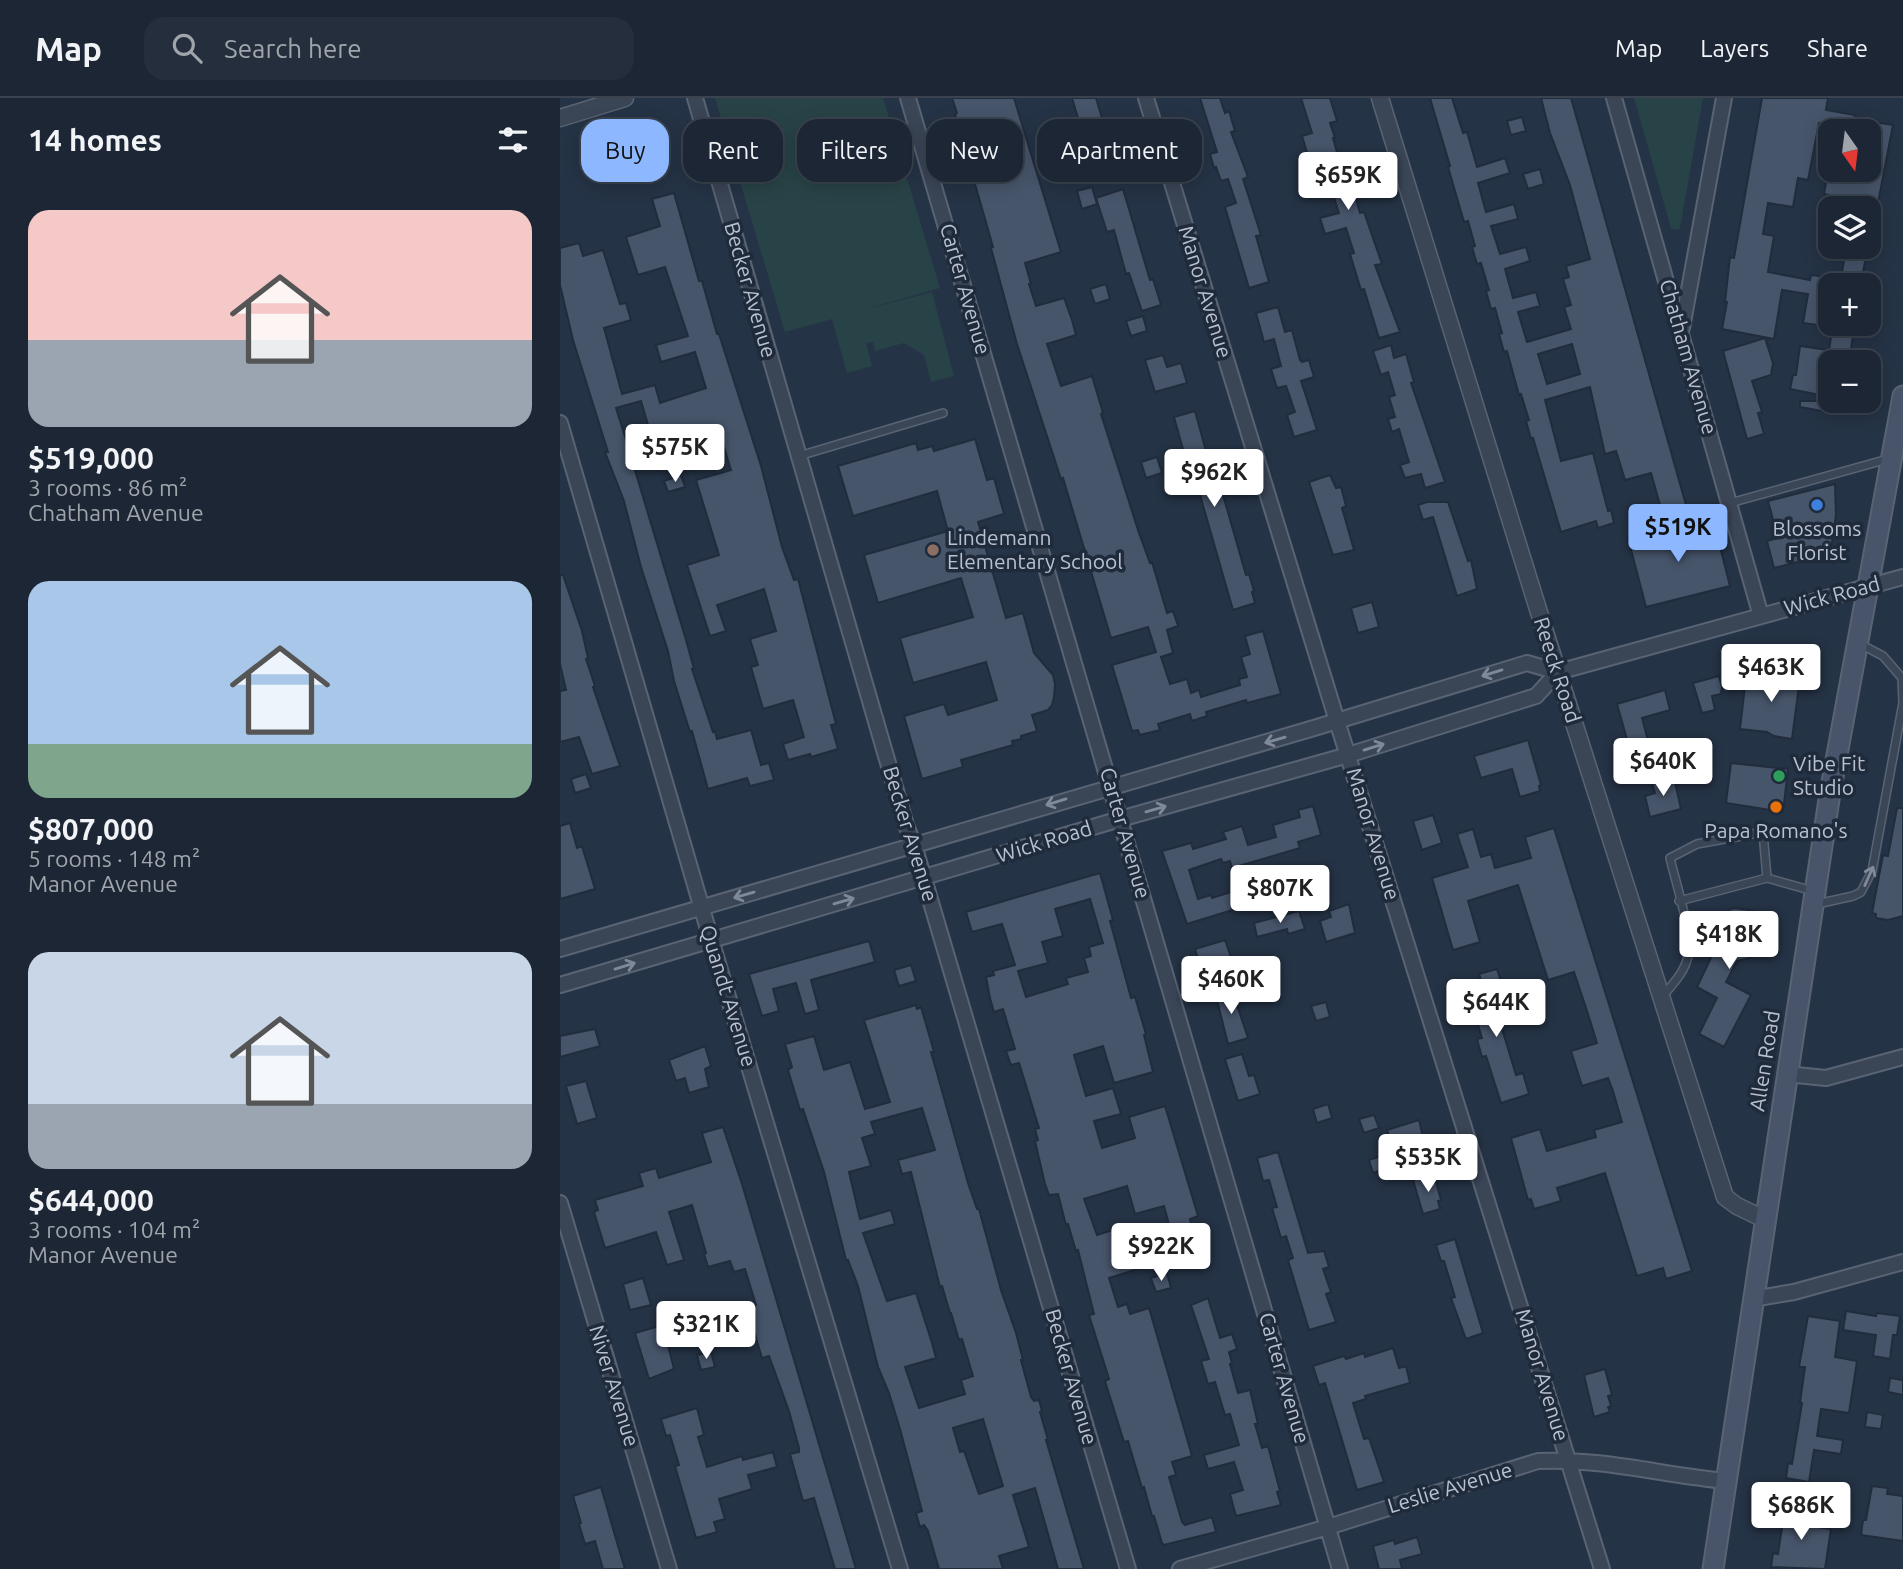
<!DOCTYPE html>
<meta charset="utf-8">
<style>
:root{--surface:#1c2634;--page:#252e3c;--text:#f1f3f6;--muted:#a0a5ac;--line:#3a434f;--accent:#8db8ff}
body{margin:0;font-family:Ubuntu,sans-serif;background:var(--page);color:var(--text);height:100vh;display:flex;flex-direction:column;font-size:26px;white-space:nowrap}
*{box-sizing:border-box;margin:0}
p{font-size:23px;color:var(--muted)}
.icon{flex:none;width:38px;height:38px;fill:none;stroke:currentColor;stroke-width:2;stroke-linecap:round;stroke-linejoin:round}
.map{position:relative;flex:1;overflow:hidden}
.side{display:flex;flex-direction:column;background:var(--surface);width:560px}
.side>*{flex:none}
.banner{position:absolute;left:21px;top:21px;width:665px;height:63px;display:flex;gap:14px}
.needle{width:46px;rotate:166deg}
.buttons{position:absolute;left:1258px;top:21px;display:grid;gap:14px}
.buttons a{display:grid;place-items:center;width:63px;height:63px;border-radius:14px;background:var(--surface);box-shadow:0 4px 18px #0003,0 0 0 2px var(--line);font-size:35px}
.price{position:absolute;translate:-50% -60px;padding:0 16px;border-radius:7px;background:#fff;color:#222;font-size:23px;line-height:46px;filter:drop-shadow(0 2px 4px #0008)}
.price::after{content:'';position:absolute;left:50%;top:42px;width:21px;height:16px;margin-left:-10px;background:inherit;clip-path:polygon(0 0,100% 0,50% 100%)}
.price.selected{background:var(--accent);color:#111}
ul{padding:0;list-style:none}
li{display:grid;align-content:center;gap:14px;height:371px;padding:0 28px}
li span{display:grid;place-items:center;height:217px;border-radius:21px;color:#555}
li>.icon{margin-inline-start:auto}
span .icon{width:126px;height:126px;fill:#fffc;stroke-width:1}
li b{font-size:30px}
h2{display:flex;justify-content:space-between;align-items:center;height:84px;padding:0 28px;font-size:30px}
.pill{padding:0 24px;border-radius:21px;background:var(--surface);box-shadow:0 4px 18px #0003,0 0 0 2px var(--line);font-size:24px;line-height:63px}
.pill.selected{background:var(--accent);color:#111}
header{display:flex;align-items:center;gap:42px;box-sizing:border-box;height:98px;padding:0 35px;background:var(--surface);border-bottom:2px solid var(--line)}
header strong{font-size:33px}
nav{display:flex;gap:38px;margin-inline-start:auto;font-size:24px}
.search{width:490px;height:63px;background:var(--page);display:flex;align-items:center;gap:18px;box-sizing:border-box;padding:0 24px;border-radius:21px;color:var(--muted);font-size:26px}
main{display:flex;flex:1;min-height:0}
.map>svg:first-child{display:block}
</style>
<header>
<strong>Map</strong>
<div class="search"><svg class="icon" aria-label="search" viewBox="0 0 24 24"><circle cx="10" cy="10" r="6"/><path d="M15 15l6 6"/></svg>Search here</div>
<nav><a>Map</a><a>Layers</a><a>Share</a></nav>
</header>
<main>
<section class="side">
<h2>14 homes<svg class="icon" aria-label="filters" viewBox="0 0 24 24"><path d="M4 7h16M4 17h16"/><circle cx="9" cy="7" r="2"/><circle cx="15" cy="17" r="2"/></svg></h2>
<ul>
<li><span style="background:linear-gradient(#f6c9c9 60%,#9aa5b1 0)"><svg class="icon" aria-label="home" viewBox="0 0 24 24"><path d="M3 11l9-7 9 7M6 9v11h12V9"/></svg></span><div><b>$519,000</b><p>3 rooms · 86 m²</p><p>Chatham Avenue</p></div></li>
<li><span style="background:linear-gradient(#a9c7e8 75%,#7fa58c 0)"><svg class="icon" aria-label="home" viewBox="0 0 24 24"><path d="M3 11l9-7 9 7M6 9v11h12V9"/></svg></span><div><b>$807,000</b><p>5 rooms · 148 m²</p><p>Manor Avenue</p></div></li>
<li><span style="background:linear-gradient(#c9d6e8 70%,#9aa5b1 0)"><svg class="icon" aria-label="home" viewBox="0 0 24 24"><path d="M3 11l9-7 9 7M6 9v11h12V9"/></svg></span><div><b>$644,000</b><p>3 rooms · 104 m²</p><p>Manor Avenue</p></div></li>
</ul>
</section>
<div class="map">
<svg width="1343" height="1471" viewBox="0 0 1343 1471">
<rect width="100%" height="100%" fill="#253346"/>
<path fill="#284347" d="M155,0H323L380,190L299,213L372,194L394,278L371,284L364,257L344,245L315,253L313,244L306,245L312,268L287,275L272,221L225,234Z
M1074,0H1143L1120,130L1118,132L1111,130Z"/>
<path fill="#47556b" stroke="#212c3d" stroke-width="2" fill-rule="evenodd" d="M392,0H454L501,154L465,165L471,186H469L476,208L504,200L512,222L516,237L487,246L501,288L532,278L543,315L541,316L579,435L590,465L592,464L607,515L613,513L618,528L607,532L613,555L601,559L610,586L627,581L631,595L639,592L641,599L680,587L679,581L687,579L681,559L690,556L685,538L703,533L721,596L687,605L686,602L646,614L647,618L632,623L630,616L598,626L600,632L580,637L578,632L572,633L552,567L596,554L588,529L551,540L503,380L501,381L457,246L431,150L433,149L395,16L397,15Z
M512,0H536L547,37L518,46L511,22L518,20Z
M640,0H660L665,15L669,13L675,33L671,34L688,79L683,81L701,137L696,138L709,184L689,190L665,109L676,105L668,81L661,83L656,69L654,70L650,56L657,54Z
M741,0H770L777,23L770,25L775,40H773L782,72L784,71L789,88L792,87L800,115L804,114L822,166L815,167L840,234L819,240L804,191L801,192L790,156L794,155L786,130L765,136L760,120L779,115L768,81L763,83L755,61H749L742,38L752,35Z
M870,0H892L903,35L907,34L917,69L945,60L950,75L918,85L926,114L954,106L958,121L931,128L940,156L966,149L970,163L945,171L953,200L976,194L980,208L958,214L967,244L1011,231L1004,209L1011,207L1003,181L1009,179L1006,168L1030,161L1010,87L990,35L981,0H1011L1126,407L1102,414L1091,375L1065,382L1056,353L1045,356L1030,289L985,302L1001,363L1033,355L1048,413L1051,412L1054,425L1038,430L1036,423L1001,434L973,340L971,341L966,323L969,322L961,296L959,297L947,253L944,254L939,236L942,235L935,210L931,211L926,193L929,192L921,165L917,166L912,149L915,148L908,123L904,124L888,69L890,68ZM1012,246L1020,276L987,286L978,256Z
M1202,0H1268L1266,12L1295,17L1293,31L1259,25L1248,82L1238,80L1233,109L1208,105L1203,136L1214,138L1208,174L1250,182L1251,177L1266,179L1258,227L1243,225L1248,196L1222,192L1214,241L1162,231L1167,204H1165L1170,159L1174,160Z
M962,19L966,33L951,37L947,23Z
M1309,23L1333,27L1317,110H1295L1297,102L1264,96L1267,79L1300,85L1302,72H1309Z
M517,56L521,72L505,77L500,61Z
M980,71L984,86L968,91L963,76Z
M532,89L537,106L522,111L517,93Z
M563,91L590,182L593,181L601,207L582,213L569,175L566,176L554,132L547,134L536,100Z
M114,95L139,183H142L157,236H159L201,368L222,449L234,482L238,481L276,626L271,627L278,651L251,659L250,656L228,662L223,646L244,639L233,602L203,611L191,569L198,567L190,541L216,533L204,491L157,507L166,533L150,538L127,467L159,457L136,382L171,372L159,333L126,343L122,327L91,337L81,303L56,310L68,348L75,346L81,367L74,369L126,542L134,571H132L153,634L155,633L157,641L191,632L201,667L209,665L214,682L190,688L187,680L148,691L132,633L130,634L114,583L108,553L81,469L64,403L45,354H48L13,242L0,187V150L19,145L23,158L43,152L60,206L66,205L71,222L44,230L62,296L95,287L100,305L146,290L135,254L101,264L96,247L128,238L105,169L78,177L66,139L100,128L92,101Z
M1286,149H1308L1301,184L1281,181Z
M546,186L550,201L535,206L530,191Z
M718,209L725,234L732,232L740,262L742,264L749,262L754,279L741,283L757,332L734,339L727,317L735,314L726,288L717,290L711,271L721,268L714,241L704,244L696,215Z
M583,218L587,233L571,238L566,223Z
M1273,226H1295L1290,256L1299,257L1298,264H1270V299L1230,291L1233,277H1236L1240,248L1269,252Z
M1205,240L1213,265L1211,277L1192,283L1202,314L1198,315L1204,336L1187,341L1163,253Z
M831,247L834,260L846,256L854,284L851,285L885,384L865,390L861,376L845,380L840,367L849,364L839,331L832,334L828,321L835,319L829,299L835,297L828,274L821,277L813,253Z
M603,257L607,269L621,265L627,285L595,294L585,262Z
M1240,303H1280L1278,316L1240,309Z
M635,313L646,353L650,352L686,477L689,476L694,493L692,494L695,505L673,512L636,383L622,387L616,366L626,362L614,319Z
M415,341L427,382L434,380L444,416L418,424L446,520L463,515L474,555L493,577L495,586L494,599L492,607L488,612L472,617L477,633L461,638V641L452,643L453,647L401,662L403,669L362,681L344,618L384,606L388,617L437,602L426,564L353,585L340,540L413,519L401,480L318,505L304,457L388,433L377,393L293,418L278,368L356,345L358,352L372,348L374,353Z
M597,359L602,375L586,380L581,364Z
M121,377L125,389L108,394L104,383Z
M770,377L776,390L781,389L786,408L782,410L794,452L773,457L749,384Z
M1275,386L1276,417L1271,450L1264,457L1214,470L1207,443L1218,440L1208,403Z
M867,404H888L908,463L911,462L917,491L897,498L873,419L863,422L858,407Z
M1117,427L1119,438L1155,429L1170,488L1086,509L1068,440Z
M0,477H3L22,533L28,560L26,561L35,588L33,589L60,668L32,676L19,639L0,644V593L6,592L0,566Z
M812,504L819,529L798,535L791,510Z
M1221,571L1241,573L1232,641L1214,638L1207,634L1180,631L1186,579L1219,583Z
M1159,578L1162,589L1161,596L1152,598L1155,612L1142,615L1133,585Z
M1105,592L1110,612L1082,620L1093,661L1074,666L1057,606Z
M968,642L981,687L979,688L980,693L960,699L952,671L921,680L914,658Z
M1171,665L1228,671L1223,714L1166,705Z
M26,676L31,690L15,695L11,681Z
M1114,680L1121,711L1090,719L1085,698L1095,695L1092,686Z
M753,708L761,737L738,744L740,750L672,770L670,763L663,765L661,761L629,772L638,801L651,797L652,800L674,793L679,810L627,826L602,753L631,745L633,751L666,741L663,734L682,728L688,747L716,739L713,727L740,719L738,712Z
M1337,710H1343V818L1328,822L1316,820V816L1312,815L1323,757L1328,758Z
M873,717L882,745L862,752L853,723Z
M10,725L17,750L22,748L35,791L0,801V728Z
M994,730L1132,1173L1106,1181L1103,1170L1077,1178L1045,1075L997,1090L1001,1103L974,1111L971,1101L968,1102L951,1040L980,1031L987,1053L1036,1039L1034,1032L1062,1024L1053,993L1048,980L1022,988L1011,953L1037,945L1027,913L1014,874L988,882L958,787L908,803L920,844L893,852L872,780L908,769L897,736L913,731L921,759L931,756L935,770L971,760L965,739Z
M540,775L553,822L550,823L571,900L575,899L586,936L584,937L593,974L554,985L543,948L514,957L526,998L553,990L561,1016L534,1023L542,1050L575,1040L569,1019L605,1008L638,1118L630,1121L633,1132L612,1138L604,1108L575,1116L567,1088L524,1101L537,1137L566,1128L578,1171L549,1180L558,1209L567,1206L570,1216L589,1210L632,1358L612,1364L616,1377L609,1379L622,1424L625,1427L652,1419L656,1434L604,1447L602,1445L594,1418H592L584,1389L582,1390L568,1343L564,1344L545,1283L549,1281L529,1217L534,1216L518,1152L516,1153L508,1126L506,1127L498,1096L489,1097L485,1086L475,1043L478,1042L475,1031L479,1030L468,994L459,965L451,967L446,953L455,951L443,911L434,914L430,900L426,879L434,877L433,873L455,867L442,826L412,834L406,814ZM530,801L543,845L529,849L531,858L524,860L528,874L506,880L508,886L466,899L458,873L488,865L482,844L503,838L495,811Z
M789,806L795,835L766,844L760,823L771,819L769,813Z
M1175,810L1194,813L1205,827L1201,850L1189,860L1177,863L1166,884L1191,897L1164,949L1139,936L1157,900L1137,889L1157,847L1154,841L1156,823L1170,811Z
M739,813L745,831L728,836L727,831L697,839L694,825Z
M665,842L672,862L641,871L635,851Z
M309,843L315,864L251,882L259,912L245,916L236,885L213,891L219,913L202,918L189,876Z
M351,867L356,883L339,888L334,872Z
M937,871L943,890L935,892L940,924L956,977L963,975L969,996L941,1005L926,958L922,959L917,941L922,940L914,914L911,915L906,898L924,892L919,876Z
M671,889L688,940L668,946L655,894Z
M766,904L770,919L756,923L751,908Z
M356,907L357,911L361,909L370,940L374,954H371L408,1085L417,1111H419L441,1192L456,1235L463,1262H461L471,1299L474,1303L479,1302L482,1313L480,1314L488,1342H486L524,1471H498L475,1390L453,1397L469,1449L439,1458L443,1471H379L368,1433L364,1427L360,1429L356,1415L362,1413L340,1331L329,1295L318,1269L298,1188L288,1162H286L264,1074L243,1011L240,1012L228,972L232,969L225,946L254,938L264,972L290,964L305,1011L330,1004L304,922ZM362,1010L375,1052L338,1062L342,1076L351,1074L380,1189L382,1188L390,1215H391L399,1242L402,1241L413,1278L401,1282L405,1296L359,1310L345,1269L376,1260L372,1245L356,1195L327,1203L303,1135L335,1126L331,1112L300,1121L289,1074L311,1068L302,1040L315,1036L311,1024ZM423,1321L443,1388L419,1396L404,1353L400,1354L393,1330Z
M35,931L40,948L0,959V938Z
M145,948L151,968L145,971L149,989L129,995L125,980L116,983L109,962Z
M682,956L689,978L694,977L700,996L678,1003L665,961Z
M26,983L37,1020L17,1026L6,988Z
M768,1006L772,1020L757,1025L753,1011Z
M814,1017L819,1030L804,1035L799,1021Z
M859,1022L866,1052L836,1061L827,1032Z
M163,1029L182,1086L296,1471H275L254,1400L243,1403L230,1356L239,1354V1350L229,1313L209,1258L202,1260L193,1230L188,1232L184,1218L192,1215L191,1208L196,1207L185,1171L174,1174L170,1163L148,1169L144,1156L146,1155L132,1107L109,1114L124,1162L107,1167L96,1134L45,1150L34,1114L38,1112L35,1102L83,1088L79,1075L96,1070L99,1080L151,1064L142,1035Z
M718,1054L748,1155L764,1153L769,1169L763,1171L771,1194L766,1196L776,1224L749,1232L728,1162L733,1160L726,1138L721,1140L712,1110L717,1109L709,1082L703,1083L697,1060Z
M824,1057L828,1070L813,1075L809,1062Z
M870,1077L872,1085L876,1084L881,1102L878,1103L880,1111L863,1116L853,1082Z
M895,1141L923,1235L906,1241L891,1200L895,1199L884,1163H881L876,1147Z
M607,1175L611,1190L596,1194L591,1180Z
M83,1180L91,1207L70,1212L63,1186Z
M648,1200L660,1240L672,1236L677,1251L669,1254L672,1265L670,1266L678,1295L690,1292L698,1326H695L702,1350L708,1348L720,1393L717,1394L721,1407L676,1418L670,1396L683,1392L674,1364L648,1371L644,1357L679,1347L670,1316L665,1317L655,1284L648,1286L641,1263L649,1261L631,1207Z
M1286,1213L1316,1218L1317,1215L1340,1218L1337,1237H1333L1330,1261L1313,1258L1316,1237L1283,1232Z
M1248,1218L1280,1223L1275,1259L1297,1263L1289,1315L1261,1311L1257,1338L1283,1342L1281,1356L1254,1352L1249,1384L1226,1380L1228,1365L1232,1366L1242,1305L1240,1304L1245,1269H1239Z
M110,1225L113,1237L106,1239L114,1271L89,1281L75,1235Z
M833,1250L839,1270L846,1268L850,1285L805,1298L806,1301L793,1305L804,1341L809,1340L824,1384L797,1392L765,1285L759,1287L753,1268L784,1258L786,1261L804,1255L805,1259Z
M151,1254L155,1269L141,1272L137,1257Z
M1045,1271L1052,1297L1048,1298L1051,1308L1048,1309L1050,1314L1034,1319L1024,1277Z
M1330,1280L1343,1282V1297L1328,1294Z
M137,1310L144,1337L138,1339L147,1369L182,1358L183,1362L213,1354L217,1369L188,1377L192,1391L159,1401L165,1421L154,1424L157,1434L136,1440L115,1368L119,1367L110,1337L106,1338L101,1321Z
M1307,1314L1323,1317L1321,1331L1305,1329Z
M1261,1387L1277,1390L1275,1404L1259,1402Z
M1312,1388L1328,1390L1327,1396L1343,1398V1443L1301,1437L1303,1422H1306Z
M41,1389L58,1448L65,1471H43L35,1443L25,1446L19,1426L21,1425L13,1398Z
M1226,1403L1246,1406L1242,1427L1271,1431L1265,1471L1211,1469L1213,1455L1218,1456Z
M857,1439L862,1456L840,1462L842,1471H819L813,1448L834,1442L835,1446Z"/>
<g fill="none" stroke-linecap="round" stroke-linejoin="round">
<g stroke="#596373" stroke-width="10">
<path id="service" d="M239,358L383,315
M1170,405L1328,361
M1119,803L1207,780
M1257,806L1293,798L1301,794L1312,773L1343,605L1342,580L1323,558L1300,546
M1102,899C1112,887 1125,874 1128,858C1132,833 1116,786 1110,760L1137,746L1203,734L1207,780L1253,793"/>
</g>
<g stroke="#596373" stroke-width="18">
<path id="minor" d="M135,0L346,727L354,747L568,1471
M348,0L780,1471
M586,0L777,623L1042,1471
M1054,0L1201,518
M1122,230L1164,0
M0,325L157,862L340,1471
M0,851L754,630L967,565L998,574L1343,479
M0,887L560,721L788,657L976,598L998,574
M1226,976L1266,980L1343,959
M0,1105L109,1471
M1192,1201L1234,1194L1343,1164
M620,1471L768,1429L978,1363C1041,1360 1103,1377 1166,1383"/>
</g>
<g stroke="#596373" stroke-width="19">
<path id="tertiary" d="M820,0L986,537L1165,1099L1177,1108L1204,1121
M0,20L65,0"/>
</g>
<g stroke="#596373" stroke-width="23">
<path id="secondary" d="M1153,1471L1270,695L1343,298"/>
</g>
<use href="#service" stroke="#3a4556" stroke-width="7"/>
<use href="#minor" stroke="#3a4556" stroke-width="14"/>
<use href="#tertiary" stroke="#3a4556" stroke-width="16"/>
<use href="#secondary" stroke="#485469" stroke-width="19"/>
</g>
<defs><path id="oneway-shaft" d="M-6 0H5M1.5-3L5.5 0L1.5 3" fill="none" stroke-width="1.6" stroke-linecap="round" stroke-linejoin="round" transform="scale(1.75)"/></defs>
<g stroke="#7f8999">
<use href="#oneway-shaft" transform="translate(932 575) rotate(163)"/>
<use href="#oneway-shaft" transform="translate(715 642) rotate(164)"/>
<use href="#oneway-shaft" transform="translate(814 649) rotate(-17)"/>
<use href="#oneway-shaft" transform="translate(496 704) rotate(163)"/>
<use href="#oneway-shaft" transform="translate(596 711) rotate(-16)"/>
<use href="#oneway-shaft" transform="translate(1309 778) rotate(-66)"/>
<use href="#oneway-shaft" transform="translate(184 797) rotate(164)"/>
<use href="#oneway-shaft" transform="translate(284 803) rotate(-16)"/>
<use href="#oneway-shaft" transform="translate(65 868) rotate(-17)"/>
</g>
<circle fill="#3f7fe0" stroke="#1f2a3b" stroke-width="2.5" cx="1257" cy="407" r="7"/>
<circle fill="#8d6e63" stroke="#1f2a3b" stroke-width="2.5" cx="373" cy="452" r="7"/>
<circle fill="#2e9e5b" stroke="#1f2a3b" stroke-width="2.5" cx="1219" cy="678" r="7"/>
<circle fill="#e8710a" stroke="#1f2a3b" stroke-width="2.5" cx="1216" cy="709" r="7"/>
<g text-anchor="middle" stroke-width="7" stroke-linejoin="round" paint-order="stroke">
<g font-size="21" fill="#b8c1cf" stroke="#1f2a3b">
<text transform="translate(405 191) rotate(74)" y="7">Carter Avenue</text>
<text transform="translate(190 192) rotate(74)" y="7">Becker Avenue</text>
<text transform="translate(645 194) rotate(73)" y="7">Manor Avenue</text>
<text transform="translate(1128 259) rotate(74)" y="7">Chatham Avenue</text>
<text transform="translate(1272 498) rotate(-15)" y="7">Wick Road</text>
<text transform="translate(997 572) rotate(72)" y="7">Reeck Road</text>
<text transform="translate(565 735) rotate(74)" y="7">Carter Avenue</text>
<text transform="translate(350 736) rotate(73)" y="7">Becker Avenue</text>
<text transform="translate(813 736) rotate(73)" y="7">Manor Avenue</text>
<text transform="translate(484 744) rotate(-17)" y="7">Wick Road</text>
<text transform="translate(168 898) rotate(73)" y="7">Quandt Avenue</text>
<text transform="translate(1205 963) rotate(-81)" y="7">Allen Road</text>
<text transform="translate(982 1277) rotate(73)" y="7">Manor Avenue</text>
<text transform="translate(511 1279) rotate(74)" y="7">Becker Avenue</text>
<text transform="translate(724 1280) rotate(74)" y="7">Carter Avenue</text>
<text transform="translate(54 1288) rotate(73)" y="7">Niver Avenue</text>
<text transform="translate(890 1390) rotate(-17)" y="7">Leslie Avenue</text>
</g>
<g font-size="21" fill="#b8c1cf" stroke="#1f2a3b">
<text x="1257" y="438">Blossoms<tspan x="1257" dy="24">Florist</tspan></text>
<text x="387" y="447" text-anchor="start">Lindemann<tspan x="387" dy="24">Elementary School</tspan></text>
<text x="1233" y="673" text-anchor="start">Vibe Fit<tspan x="1233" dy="24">Studio</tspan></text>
<text x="1216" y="740">Papa Romano's</text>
</g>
</g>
</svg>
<div class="buttons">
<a><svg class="needle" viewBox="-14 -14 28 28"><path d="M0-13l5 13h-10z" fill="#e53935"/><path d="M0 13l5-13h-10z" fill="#a0a5ac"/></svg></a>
<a><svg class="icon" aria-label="layers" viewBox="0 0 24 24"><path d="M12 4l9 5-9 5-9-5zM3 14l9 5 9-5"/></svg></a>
<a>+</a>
<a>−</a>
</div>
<b class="price" style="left:788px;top:114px">$659K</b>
<b class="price" style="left:115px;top:386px">$575K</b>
<b class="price" style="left:654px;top:411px">$962K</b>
<b class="price selected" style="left:1118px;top:466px">$519K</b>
<b class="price" style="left:1211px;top:606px">$463K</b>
<b class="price" style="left:1103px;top:700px">$640K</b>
<b class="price" style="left:720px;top:827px">$807K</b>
<b class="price" style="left:1169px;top:873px">$418K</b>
<b class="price" style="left:671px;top:918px">$460K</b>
<b class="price" style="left:936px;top:941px">$644K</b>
<b class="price" style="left:868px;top:1096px">$535K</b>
<b class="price" style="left:601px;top:1185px">$922K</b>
<b class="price" style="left:146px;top:1263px">$321K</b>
<b class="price" style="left:1241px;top:1444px">$686K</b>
<div class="banner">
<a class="pill selected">Buy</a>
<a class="pill">Rent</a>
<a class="pill">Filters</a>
<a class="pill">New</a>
<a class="pill">Apartment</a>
</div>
</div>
</main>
